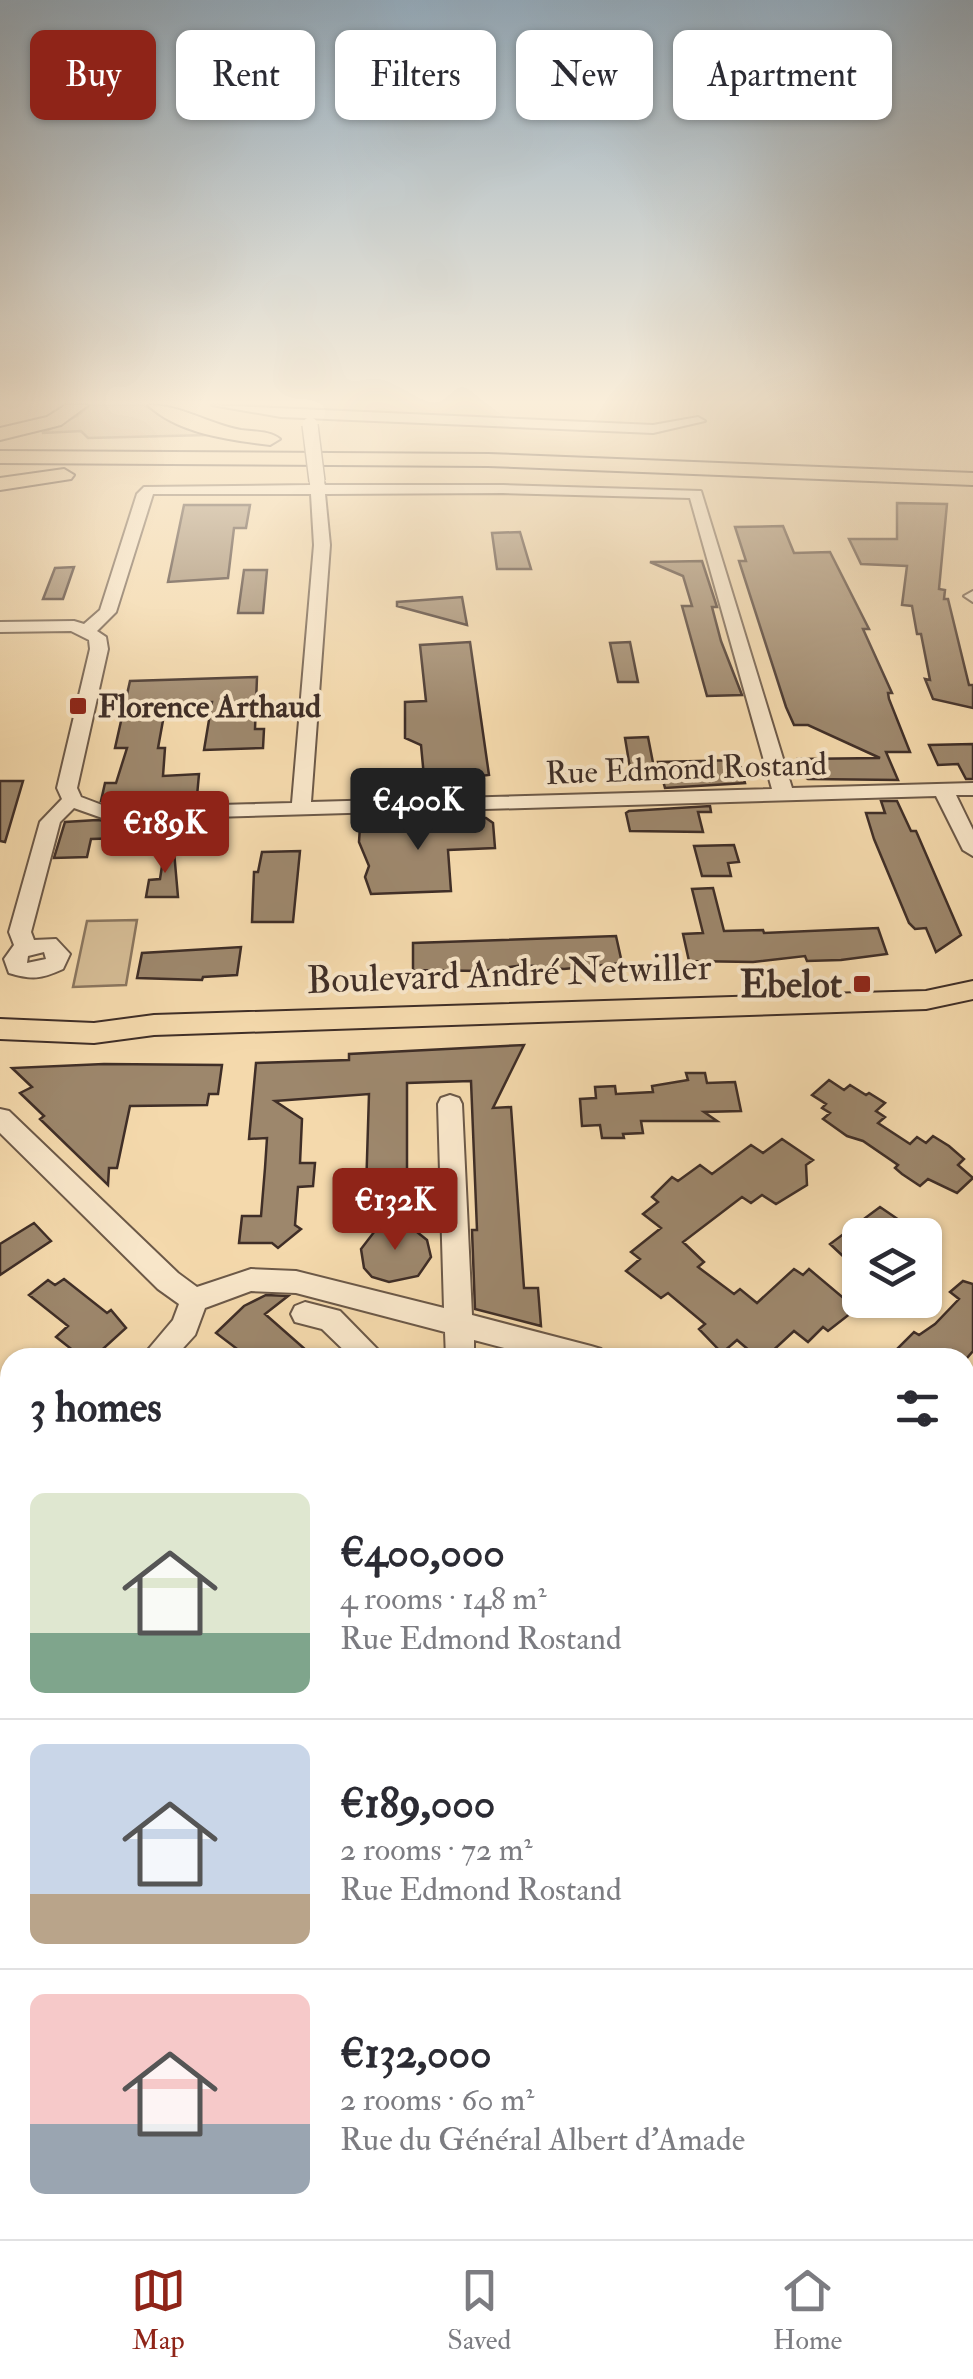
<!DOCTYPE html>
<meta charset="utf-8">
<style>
:root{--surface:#fff;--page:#f7f7f7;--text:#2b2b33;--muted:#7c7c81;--line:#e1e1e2;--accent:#8f2418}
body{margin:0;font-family:"IM FELL Double Pica",serif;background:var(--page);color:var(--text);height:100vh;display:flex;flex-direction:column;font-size:38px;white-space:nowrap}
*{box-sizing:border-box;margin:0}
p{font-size:32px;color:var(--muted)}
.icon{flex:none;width:55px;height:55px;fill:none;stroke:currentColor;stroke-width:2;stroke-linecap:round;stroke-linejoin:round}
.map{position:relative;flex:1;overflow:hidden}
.panel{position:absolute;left:0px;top:1348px;width:975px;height:892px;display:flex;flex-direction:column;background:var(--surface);border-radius:30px 30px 0 0;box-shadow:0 2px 8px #0004}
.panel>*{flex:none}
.top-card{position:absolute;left:30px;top:30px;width:915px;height:90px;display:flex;gap:20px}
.controls{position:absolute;left:842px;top:1218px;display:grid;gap:20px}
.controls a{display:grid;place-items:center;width:100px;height:100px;border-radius:15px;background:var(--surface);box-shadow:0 2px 8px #0004;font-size:50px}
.price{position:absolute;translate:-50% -85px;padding:0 22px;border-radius:10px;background:var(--accent);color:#fff;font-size:32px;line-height:65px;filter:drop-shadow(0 2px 5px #0008)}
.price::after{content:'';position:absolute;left:50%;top:60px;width:30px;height:22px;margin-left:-15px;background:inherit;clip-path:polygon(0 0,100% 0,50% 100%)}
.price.selected{background:#222;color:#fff}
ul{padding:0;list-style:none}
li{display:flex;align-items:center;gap:30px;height:250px;padding:0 30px}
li+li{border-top:2px solid var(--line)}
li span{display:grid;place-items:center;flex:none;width:280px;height:200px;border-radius:15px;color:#555}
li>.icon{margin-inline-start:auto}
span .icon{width:120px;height:120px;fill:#fffc;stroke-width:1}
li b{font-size:42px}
h2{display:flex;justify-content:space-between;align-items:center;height:120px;padding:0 30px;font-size:42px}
.chip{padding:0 35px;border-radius:15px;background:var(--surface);box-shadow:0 2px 8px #0004;font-size:35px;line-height:90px}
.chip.selected{background:var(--accent);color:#fff}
.dock{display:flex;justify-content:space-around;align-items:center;height:140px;border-top:2px solid var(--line);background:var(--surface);font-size:28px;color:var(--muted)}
.dock a{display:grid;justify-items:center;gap:5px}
.dock .selected{color:var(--accent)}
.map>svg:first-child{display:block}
</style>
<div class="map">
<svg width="973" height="2239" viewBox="0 0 973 2239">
<rect width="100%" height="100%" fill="#f4d9ac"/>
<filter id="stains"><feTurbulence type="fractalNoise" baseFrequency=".002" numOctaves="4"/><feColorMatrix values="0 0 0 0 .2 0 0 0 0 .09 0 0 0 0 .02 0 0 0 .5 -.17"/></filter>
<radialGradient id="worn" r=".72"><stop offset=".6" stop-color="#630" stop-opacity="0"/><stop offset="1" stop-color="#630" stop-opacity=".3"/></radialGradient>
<path fill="#d5bc95" stroke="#8a755e" stroke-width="2.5" d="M90,405H144L176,424L208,435L88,438L81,431L42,433L77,416Z
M137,920L126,985L73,987L87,921Z
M965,1737L973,1738V1929L965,1863Z"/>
<path fill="#9d876c" stroke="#3f2e27" stroke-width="2.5" d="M897,503L947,504L939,589L945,590L944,599H948L969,685H973V708L933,699L925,679L930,680L921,634H917L912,606L902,605L907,566L861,564L849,539H897Z
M184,505H250L246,528H234L228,578L168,582Z
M783,526L794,553L830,552L869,629H863L892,693H888L889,699L910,752H886L898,780L808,779L803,776L798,759L880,758L808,725H794L786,707L739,561H746L735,527Z
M520,532L531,569H497L492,533Z
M702,561L717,607H712L721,641L742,695L707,696L682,606H692L683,576L650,562Z
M74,567L63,599H43L55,568Z
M244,570H267L263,613H238Z
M462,597L467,625L397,606V602Z
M470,642L489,775L480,776L448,793L424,777L421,745L405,738V702L426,701L420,645Z
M630,642L638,682H618L610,643Z
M257,677L255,729H264L263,748L204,750L212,702L166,704L158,748H165L163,776L199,774L197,796L133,798L131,804L101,801L105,783H116L127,748H115L130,681Z
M648,737L655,773L631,774L625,738Z
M973,744V779H966L958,764L938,765L929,745Z
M739,760L745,783L665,788L658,762Z
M0,781H23L5,842L0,841Z
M881,801H897L911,831H916L961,935L936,952L926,928L915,929L909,923L874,839L866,813H885Z
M710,806L711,812H698L703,832L630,831L626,813L629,811Z
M453,818H486L493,823L495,848L448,850L451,891L371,894L365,877L369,866L359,842L360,826L387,821L453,823Z
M97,820L127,823L123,838L91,839L87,857L54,858L65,822Z
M166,840H173L178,897H146L149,880L160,879Z
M734,845L739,862L728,863L731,876H702L694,846Z
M300,851L293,922H252L254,872H258L262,852Z
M713,888L724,931L763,930L764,933L878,928L887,954L841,960L807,961L805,956L753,962L689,961L683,934L703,933L692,889Z
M616,936L622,963L564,969L524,965L482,971L413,970V943Z
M241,947L237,975L203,977L202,980L137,978L142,953Z
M524,1045L493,1108L511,1107L524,1288H538L541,1326L475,1309L472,1230H477L471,1081L407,1083V1178L387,1201H369L366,1191L369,1094L275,1101L302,1119L300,1163H315L313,1186L298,1187L295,1225L301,1229L278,1248L272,1243H239L242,1216H261L265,1168L267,1138L249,1139L256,1063L349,1060V1054Z
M104,1064L222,1065L218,1094H209L207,1105L130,1106L117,1168H109L108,1185L40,1119L44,1116L20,1093L32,1087L12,1068Z
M686,1073H705L707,1083L735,1082L741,1111L704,1112L717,1121H641L643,1133L623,1134L624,1138H602L600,1125L582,1126L580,1099L596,1098L595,1087L615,1086L616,1094L653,1092L652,1086L688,1080Z
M829,1080L844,1090L850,1085L866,1095L869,1093L885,1103L876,1111L885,1117L878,1123L910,1144L917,1137L926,1143L933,1136L949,1146L964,1159L958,1165L973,1178L957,1193L928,1179L920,1186L902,1174L895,1168L898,1165L863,1141L847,1136L823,1119L830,1113L822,1108L826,1104L812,1095Z
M782,1139L813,1160L806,1165L807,1185L776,1204L762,1195L751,1203L742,1197L683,1242L704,1262L698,1267L734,1294L740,1289L757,1303L794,1269L803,1275L809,1269L853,1306L849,1310L851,1313L828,1331L823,1327L808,1342L794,1331L765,1358H758L737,1340L722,1353L699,1329L705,1324L668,1293L661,1298L626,1271L640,1259L631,1252L661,1228L643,1214L658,1202L652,1197L672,1177L678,1181L700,1165L712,1174L751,1145L763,1153Z
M880,1207L921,1235H860V1272L830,1244Z
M34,1223L51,1241L0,1275V1244Z
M381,1223L412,1228L427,1240L431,1257L418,1276L389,1282L372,1277L364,1268L361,1249Z
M64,1279L107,1313L111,1310L126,1328L93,1358H57L70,1348L56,1337L68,1326L29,1295L48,1280L55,1285Z
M963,1281L973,1284V1351L967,1358H888L914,1332L919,1335L935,1324L959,1299L950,1292Z
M266,1295L288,1296L265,1314L315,1358H249L216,1333L244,1306Z"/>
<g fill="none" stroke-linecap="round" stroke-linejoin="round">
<g stroke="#6c5948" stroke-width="4">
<path id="minor" d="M212,405L653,425L698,417L705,421L653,433L281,417Z
M312,478H322L325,485H503L701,491L792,788L973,783V795H956L973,830V856L963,850L936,796L108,820L74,808L60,822L31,932L34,940L56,939L70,954L63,969C41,979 32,980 9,973L4,959L14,945L9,932L40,822L62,799L57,788L90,649L89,640L71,631L0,632V622L74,621L84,624L100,610L137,494L144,487L310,485ZM503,493L690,498L772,789L311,802L330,545L325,494ZM153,494H311L314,545L292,803L110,808L81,797L77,788L108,649L106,637L97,631L116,612ZM44,952L46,959L27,963L28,956Z
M973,591V602L964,596Z
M450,1095L459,1098L462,1104L472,1315L591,1346L601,1349L605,1358H542L474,1340V1358H446L445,1332L296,1293L251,1291L205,1308L195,1335L174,1358H141L173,1320L179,1304L158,1289L0,1133V1109L9,1111L178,1273L197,1287L251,1269L296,1271L444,1308L438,1104L441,1098Z
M305,1302L340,1311L386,1358H352L322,1329L295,1322L291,1314L295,1306Z
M973,1408V1435L965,1438V1411Z
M10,1469V1502L0,1505V1473Z
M0,1537L10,1541V1579L0,1576Z
M965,1681L973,1682V1716L965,1715Z
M10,1873V1916L0,1920V1877Z
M965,2211L973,2215V2239H937L936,2230H965Z"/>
</g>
<g stroke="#3f2e27" stroke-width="4">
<path id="major" d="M973,981V999L926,1009L154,1035L94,1043L0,1039V1019L94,1023L154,1015L926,991Z"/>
</g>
<g stroke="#3f2e27" stroke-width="4">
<path id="highway" d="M66,405H88L61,425L0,440V428L47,417Z
M148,405C181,405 209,424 241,430C255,432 270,431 280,439L270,445C231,440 178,434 148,405Z
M0,451L488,454L973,473V485L488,466L0,463Z
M64,469L74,475L71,479L0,490V478Z"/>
</g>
<use href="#minor" fill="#f8e6c9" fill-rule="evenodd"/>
<use href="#major" fill="#f4d9ac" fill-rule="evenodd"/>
<use href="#highway" fill="#f4d9ac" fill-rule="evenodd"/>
<g stroke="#6c5948" stroke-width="18" stroke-linecap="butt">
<path id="minor-bridge" d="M310,425L317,481"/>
</g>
<use href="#minor-bridge" stroke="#f8e6c9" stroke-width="15"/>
</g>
<linearGradient id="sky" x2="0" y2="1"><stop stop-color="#94acbe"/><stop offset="0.56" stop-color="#faeeda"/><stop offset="1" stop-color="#faeeda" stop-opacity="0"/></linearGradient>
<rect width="973" height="719" fill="url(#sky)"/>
<g fill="#8f2418" stroke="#f8e6c9" stroke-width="4">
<rect x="68" y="696" width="20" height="20" rx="5"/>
<rect x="852" y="974" width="20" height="20" rx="5"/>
</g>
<g text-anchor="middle" stroke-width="8" stroke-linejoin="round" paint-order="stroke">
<g font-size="32" font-weight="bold" fill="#3f2e27" stroke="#f8e6c9" text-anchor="start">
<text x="98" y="717">Florence Arthaud</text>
</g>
<g font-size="32" fill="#3f2e27" stroke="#f8e6c9">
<text transform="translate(686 768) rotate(-2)" y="11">Rue Edmond Rostand</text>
</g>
<g font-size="38" fill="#3f2e27" stroke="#f8e6c9">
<text transform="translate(509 973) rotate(-2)" y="13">Boulevard André Netwiller</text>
</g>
<g font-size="38" font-weight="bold" fill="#3f2e27" stroke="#f8e6c9" text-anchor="end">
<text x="842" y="997">Ebelot</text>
</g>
</g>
<rect width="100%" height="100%" filter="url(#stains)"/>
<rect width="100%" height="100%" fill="url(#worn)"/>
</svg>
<div class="controls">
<a><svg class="icon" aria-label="layers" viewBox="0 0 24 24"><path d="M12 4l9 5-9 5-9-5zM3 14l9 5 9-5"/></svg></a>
</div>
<b class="price selected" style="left:418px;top:853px">€400K</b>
<b class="price" style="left:165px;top:876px">€189K</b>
<b class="price" style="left:395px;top:1253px">€132K</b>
<div class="top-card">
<a class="chip selected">Buy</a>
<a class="chip">Rent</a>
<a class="chip">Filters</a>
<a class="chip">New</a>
<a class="chip">Apartment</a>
</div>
<section class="panel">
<h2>3 homes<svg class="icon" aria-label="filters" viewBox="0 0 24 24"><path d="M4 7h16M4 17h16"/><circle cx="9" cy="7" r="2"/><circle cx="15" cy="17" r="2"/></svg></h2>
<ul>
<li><span style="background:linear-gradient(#dfe7d0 70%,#7fa58c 0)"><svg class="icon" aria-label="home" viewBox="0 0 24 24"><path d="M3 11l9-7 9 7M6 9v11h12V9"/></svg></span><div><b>€400,000</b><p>4 rooms · 148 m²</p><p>Rue Edmond Rostand</p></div></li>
<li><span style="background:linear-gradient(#c9d6e8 75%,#b9a48a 0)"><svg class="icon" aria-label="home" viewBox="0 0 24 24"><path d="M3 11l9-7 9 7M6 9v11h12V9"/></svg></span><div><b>€189,000</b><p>2 rooms · 72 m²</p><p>Rue Edmond Rostand</p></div></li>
<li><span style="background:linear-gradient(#f6c9c9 65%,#9aa5b1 0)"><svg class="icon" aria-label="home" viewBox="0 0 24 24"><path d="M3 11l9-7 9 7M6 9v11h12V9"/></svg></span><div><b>€132,000</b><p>2 rooms · 60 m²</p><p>Rue du Général Albert d'Amade</p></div></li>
</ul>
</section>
</div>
<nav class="dock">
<a class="selected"><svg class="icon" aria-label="map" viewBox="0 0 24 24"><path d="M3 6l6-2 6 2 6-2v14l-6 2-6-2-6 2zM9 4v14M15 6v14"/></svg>Map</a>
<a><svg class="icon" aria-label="saved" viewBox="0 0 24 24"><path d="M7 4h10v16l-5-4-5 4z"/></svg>Saved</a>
<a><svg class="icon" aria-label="home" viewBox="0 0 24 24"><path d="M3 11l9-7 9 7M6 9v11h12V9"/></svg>Home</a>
</nav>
